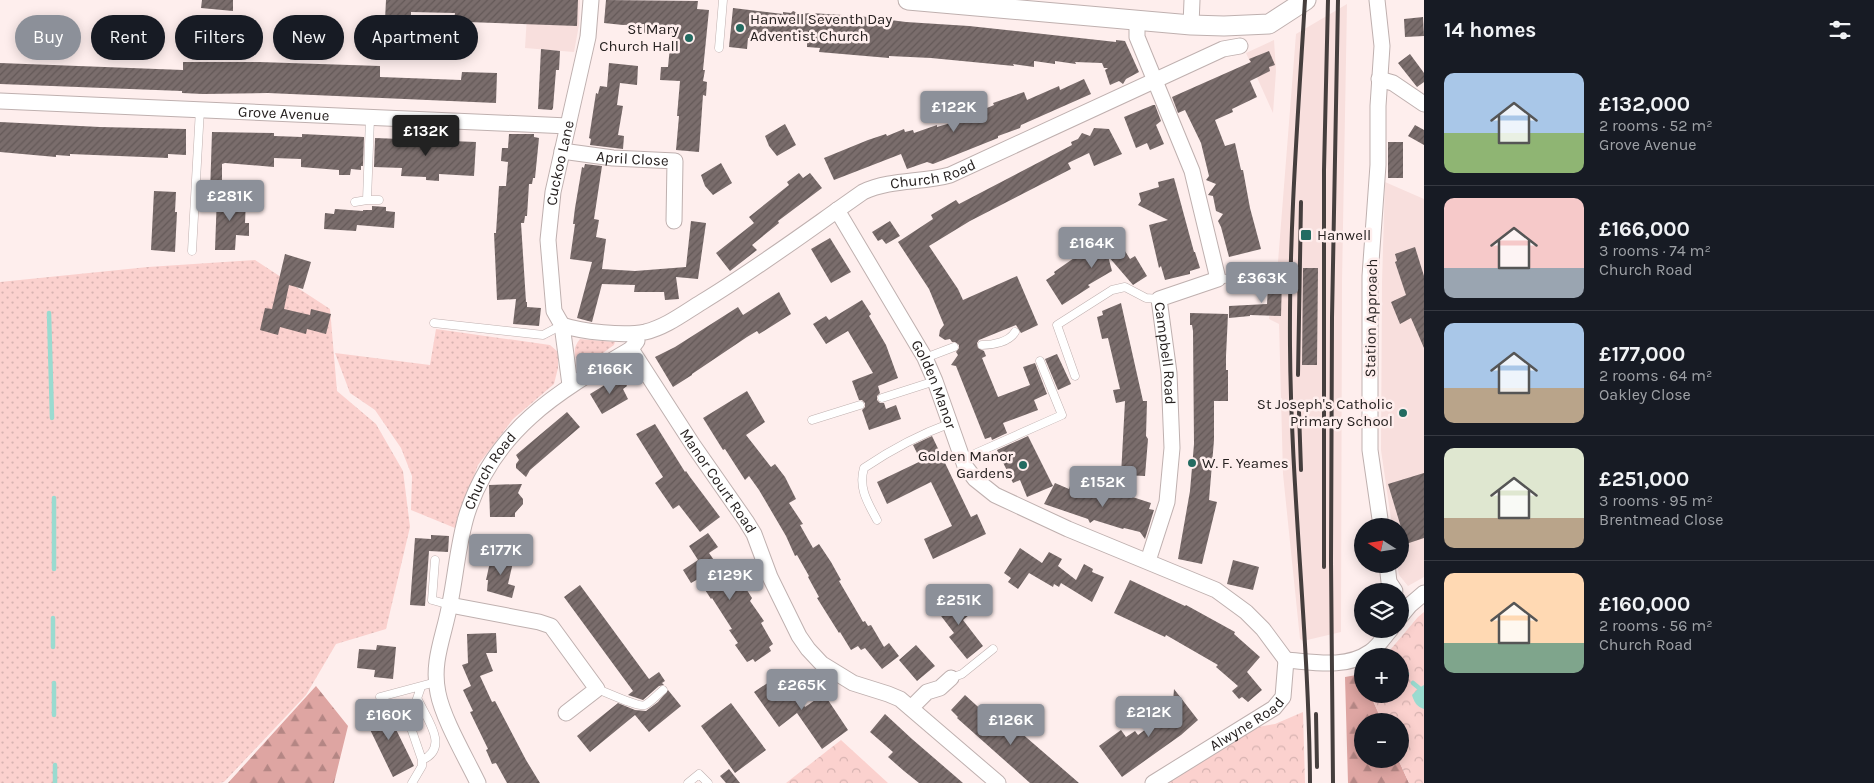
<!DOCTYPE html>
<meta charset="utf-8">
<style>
:root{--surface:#171b24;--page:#242831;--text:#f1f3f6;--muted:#9ea1a6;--line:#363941;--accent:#8c9099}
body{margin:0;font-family:Karla,sans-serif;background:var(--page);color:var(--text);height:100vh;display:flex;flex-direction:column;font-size:19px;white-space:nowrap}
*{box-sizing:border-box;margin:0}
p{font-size:16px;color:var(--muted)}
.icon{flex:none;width:28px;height:28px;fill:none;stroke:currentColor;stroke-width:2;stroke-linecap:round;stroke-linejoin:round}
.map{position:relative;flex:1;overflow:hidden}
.drawer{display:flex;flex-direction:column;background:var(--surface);width:450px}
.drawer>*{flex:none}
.guide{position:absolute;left:15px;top:15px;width:475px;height:45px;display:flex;gap:10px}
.needle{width:32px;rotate:282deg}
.fabs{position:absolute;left:1354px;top:518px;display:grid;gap:10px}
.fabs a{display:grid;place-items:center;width:55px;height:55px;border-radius:50%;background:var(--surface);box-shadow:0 2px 12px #0003;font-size:25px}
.price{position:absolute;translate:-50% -42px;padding:0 11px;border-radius:5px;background:var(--accent);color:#fff;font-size:16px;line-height:32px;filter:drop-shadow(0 1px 2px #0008)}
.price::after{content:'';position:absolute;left:50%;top:30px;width:15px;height:11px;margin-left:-8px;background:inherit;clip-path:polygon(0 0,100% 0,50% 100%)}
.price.on{background:#222;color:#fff}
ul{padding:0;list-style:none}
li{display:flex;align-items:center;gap:15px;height:125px;padding:0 20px}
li+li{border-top:1px solid var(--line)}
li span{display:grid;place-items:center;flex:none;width:140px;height:100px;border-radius:10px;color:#555}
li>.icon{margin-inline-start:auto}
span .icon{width:60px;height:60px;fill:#fffc;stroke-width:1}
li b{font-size:21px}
h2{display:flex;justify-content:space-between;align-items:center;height:60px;padding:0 20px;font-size:21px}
.tag{padding:0 18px;border-radius:22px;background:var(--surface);box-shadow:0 2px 12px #0003;font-size:18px;line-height:45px}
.tag.on{background:var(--accent);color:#fff}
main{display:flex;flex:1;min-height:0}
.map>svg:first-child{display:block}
</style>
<main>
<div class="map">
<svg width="1424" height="783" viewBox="0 0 1424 783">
<defs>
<pattern id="grass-dots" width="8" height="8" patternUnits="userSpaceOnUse" patternTransform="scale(1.25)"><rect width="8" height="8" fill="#fbd1ce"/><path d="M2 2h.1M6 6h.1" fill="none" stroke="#d7b3b1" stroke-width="1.8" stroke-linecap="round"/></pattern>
<pattern id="forest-firs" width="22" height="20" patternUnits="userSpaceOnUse" patternTransform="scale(1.25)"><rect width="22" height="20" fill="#dea5a2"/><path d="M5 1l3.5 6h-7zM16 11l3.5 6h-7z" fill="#b48684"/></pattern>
<pattern id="park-crowns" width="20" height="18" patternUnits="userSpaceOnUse" patternTransform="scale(1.25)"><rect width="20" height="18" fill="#fbd1ce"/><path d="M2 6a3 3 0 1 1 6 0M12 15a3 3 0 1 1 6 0" fill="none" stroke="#d7b3b1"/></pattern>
<pattern id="building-hatch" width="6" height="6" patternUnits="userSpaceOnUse" patternTransform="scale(1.25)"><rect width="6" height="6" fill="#7a6d6c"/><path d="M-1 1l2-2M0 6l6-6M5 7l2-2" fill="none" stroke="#645958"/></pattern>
</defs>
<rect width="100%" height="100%" fill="#feeeed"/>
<path fill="#f8dfdd" d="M528,0H580L579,25L574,52L525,48Z
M1347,4L1342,282L1341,632L1303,641L1300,639L1283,474L1279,324L1269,319L1273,265L1278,262L1296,34Z
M1274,40L1276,71L1273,113L1246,53Z
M1385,182L1424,199V577L1408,586L1399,575L1397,564H1400V526H1392L1381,450L1382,282Z"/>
<path fill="url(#grass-dots)" d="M255,260L330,309L337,391L376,424L403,471L410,527L386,629L336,644L306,695L224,782L219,783H0V282L148,267Z
M436,329L550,345L558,352V368L554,384L513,419L478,465L455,528L411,510L412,476L401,448L375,410L350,393L335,353L430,365Z
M580,339L615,342L614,345L586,365H579C573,354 573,348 580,339Z"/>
<path fill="url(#forest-firs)" d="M1362,674V694H1370L1382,721H1362V759H1398L1409,783H1348L1345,677Z
M316,686L348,726L334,783H228Z"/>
<path fill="url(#park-crowns)" d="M1424,612V783H1409L1398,759H1400V721H1382L1370,694H1400V656H1385L1418,617Z
M1303,712L1305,783H1162L1252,728L1275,724Z
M841,740L888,783H786Z"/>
<path fill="#9adbd0" d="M1424,685V709C1417,707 1414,702 1412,695L1419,688Z"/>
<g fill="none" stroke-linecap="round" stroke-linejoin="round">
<path stroke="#9adbd0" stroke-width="4.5" d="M49,313L52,418
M54,569V498
M53,647V618
M1400,669L1407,674
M1413,683L1419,688
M54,715V683
M55,783V765"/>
</g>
<path fill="url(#building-hatch)" d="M202,0H233V11L201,8Z
M386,0H578L577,26L467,22V24L454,21L455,13L411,12V22L385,20Z
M606,0L698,1L697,9L709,10L703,70H705L703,81L707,82L706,96L703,95L699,152L676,150L679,116H677L680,81L660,80L661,67H668L671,36L644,33V24L623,25L604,23Z
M733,8L783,14V12L791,13L793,11L800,14L810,13L859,16L906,22L969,26L1116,42V40L1125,41L1139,72L1126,79L1123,84L1119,81L1110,85L1105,70L1108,68H1104L1102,63L1075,62L1076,64L1055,61V64L1034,61V67L1013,64L1014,66L931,58L889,56V58L819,52L820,48L807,47V41L779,42L748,38L747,49L729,47Z
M1423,17L1424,36L1405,37L1404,19Z
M541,49L560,51L559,70H556L553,108L552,110L538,109Z
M1269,51L1275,65L1269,67L1270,71L1250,81L1257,97L1232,109L1233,112L1215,120L1225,146L1235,143L1241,170H1243L1250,208L1261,249L1229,257L1221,227L1218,221L1223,214L1216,211L1213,196L1208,195L1216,184L1206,180L1209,176L1201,143L1185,110L1178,113L1172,97L1251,62L1249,59Z
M1410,54L1424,73V82L1417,87L1398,63Z
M183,62H259L380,66V77L461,80L462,72L497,73L496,103L268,93L203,94L182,93V91L0,84V63L183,70Z
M609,63L638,66L637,85L620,83L617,105L623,106L618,135L624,136L623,149L590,145L591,139L589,138L596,93L598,94L600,86L607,87Z
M1084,79L1091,94L1021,125L1020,128L998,136V138L933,164L927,162L907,169L901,154L834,180L824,158L868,140L886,134L887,136L904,129L905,132L913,130L914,133L937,125V127L954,122L994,105L993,103L1024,92L1027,100L1059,86L1060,90Z
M1153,105H1155L1161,121L1156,125L1164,144L1150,150L1147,143L1136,148L1124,117Z
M0,122L100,127L186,129V155L168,154V158L70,154V156L56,155V157L0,152Z
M785,124L796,145L777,156L769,146L765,136Z
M1415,125L1424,130V145L1408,136Z
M1094,128L1109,129L1122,154L1094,166L1089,153L1068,163L1071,169L970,221L929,246L958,289L963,300L1017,276L1038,325L1021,333L1016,325L979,340L977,343L978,348L984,351L986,356L982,358L998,397L1030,385L1023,367L1035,363L1047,394L1034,400L1038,410L1003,423L1007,433L992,440L991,437L985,439L956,366L951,365L958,355L956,352L959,348V345L955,342H952L950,339L945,340L939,336L940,330L944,325L929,289L898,242L933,219L931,215L956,200L959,204L1072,145L1071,142L1078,139L1082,133L1090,136Z
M212,132L274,133V136L302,137V134L364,137L363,166H361V170L351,169L350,175H339V170L301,167V159L274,158V167L225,163L222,164V194H210Z
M509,134H534V137L539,138L535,178H533L532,184H529L527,216H525L524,223H521L526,302H527V307L541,308L539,326L513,324L516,299L497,300L494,233H496L499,186H506L508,162L501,161L502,148H508Z
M375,138L476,142L474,176L439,174V181L426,180V177L401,176L402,168L374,167Z
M1388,142H1403V178H1388Z
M721,163L732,183L713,195L705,186L701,175Z
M585,164L602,166L594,219L599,220L596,237L606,239L602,269L635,271L686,267L691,221L706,223L698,279L676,277L679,299L665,300L664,292H634L635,285L602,284L592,322L577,318L592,262L570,259L575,224H573L575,208L582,167L584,168Z
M799,173L803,178L810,173L822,188L778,221L779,223L752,245L757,250L730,271L716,253L754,223L749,217L789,185L787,182Z
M1174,178L1194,252H1195L1200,268L1190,271V274L1165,280L1161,266L1159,268L1149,225L1168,220L1138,205L1141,201L1139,193L1159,187L1158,182Z
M154,191L176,192L175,212H177L175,252L151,250Z
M217,195H234V198L246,199L245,223H249V236L236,235L235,250H215Z
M372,206L386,207V211L395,212L394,228L357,225L356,231L324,229L325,213L334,214L335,209L363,211V210H372Z
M890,221L900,236L886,244L882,239L878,241L872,232Z
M1092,237L1100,252L1118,240L1130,259L1135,256L1147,276L1133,285L1108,256L1112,271L1088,285L1090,287L1062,305L1046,280L1055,274L1054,272L1077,256L1073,249Z
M830,238L851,272L831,283L811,249Z
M1415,247L1424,276V348L1411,318L1400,324L1391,302L1406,295L1395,262L1397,261L1395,254Z
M285,254L311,262L303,289L289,285L284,309L310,315L311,309L331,314L326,334L307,329L306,334L280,327L278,335L260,330L265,308L272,309Z
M1303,268H1318L1317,365H1302Z
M1276,279H1282L1281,316L1250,315V316L1229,318V306L1267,304L1268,287H1270V284L1274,283Z
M779,292L791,314L759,334L757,331L747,337L692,374V375L673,387L655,357L675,347L738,307L743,315Z
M862,300L871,314L869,316L886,345L898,378L878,386L880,393L877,396V400L880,403H884L886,409L896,405L901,419L869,430L862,410L865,407V403L862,400H859L852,381L873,373L848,331L826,344L813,324L826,316L829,320Z
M1121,303L1143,401H1147L1146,436L1148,439L1145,476L1121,475L1125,401L1116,403L1113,390L1120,389L1108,338L1102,339L1097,317L1103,315L1102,311Z
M1190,313L1228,314L1226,356V370H1228V401H1214V440L1209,500L1217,502L1202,564L1178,559L1190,491L1194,444L1193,331L1192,325H1190Z
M1057,354L1071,384L1058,390L1045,359Z
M621,375L627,386L623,389L628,399L602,414L590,394Z
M747,391L765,422L746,435L771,467L775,464L785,477L796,499L789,503L803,524L800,525L813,548L819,544L831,562L841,580L839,581L863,622L865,621L868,626L871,625L884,647L889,643L899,656L882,669L865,648L861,650L858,646L851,650L840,632L839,633L817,598L819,597L808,577L809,576L797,555L795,556L786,536L759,490L749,476L745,480L725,449L723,450L703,418Z
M567,412L580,427L530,470L526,477L516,468V464L519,460L516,455Z
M655,424L685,472L686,471L690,477L720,517L700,532L679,505L673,509L655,483L663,477L636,434Z
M932,436L971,517L977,514L986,534L933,559L924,539L952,526L931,482L887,504L877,482L921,461L913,445Z
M1028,436L1053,486L1027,497L1020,480L1013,483L997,450Z
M1424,473V538L1406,544L1388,484Z
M1055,483L1069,489L1070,486L1096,497L1098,489L1120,494V493L1151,503L1149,509L1154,510L1145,539L1140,532L1124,528L1123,529L1094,520L1090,523L1088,519L1044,504Z
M522,484L518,493L523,499V504L515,513V517H490L489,485Z
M708,533L718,547L709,553L723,573L726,571L736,585L741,581L752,598L750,601L764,621L761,623L773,644L769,647L771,651L755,662L753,659L747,662L735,645L738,643L729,630L732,629L712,598L711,599L698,579L691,583L683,570L698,560L689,546Z
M431,535L449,536L448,552L429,551L425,606L410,605L415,538L431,539Z
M1020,548L1042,563L1049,552L1062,559L1058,566L1076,580L1084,564L1093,569L1092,572L1104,577L1092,602L1061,583L1059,587L1054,584L1053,587L1029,573L1018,589L1008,582L1011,578L1004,573Z
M496,555L514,558L508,584L515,586L512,598L487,591L488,580H486L490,562L492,563Z
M1233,560L1259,567L1253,590L1227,584Z
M1130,580L1185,606L1186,605L1235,632L1234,634L1260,657L1247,672L1262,690L1248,702L1242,697L1239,699L1232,691L1238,686L1216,667L1218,665L1166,635L1165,637L1114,613Z
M580,585L649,679L659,672L665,681L662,683L664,685L659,686L643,700L628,695L633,691L564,597Z
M952,593L969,615L963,620L983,646L967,659L949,637L954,633L935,608Z
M496,633L497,653H486L493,671L480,676L492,702L495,701L526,760L540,783H507L496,763L492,764L490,759L486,750L488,749L470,712L473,711L463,690L471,686L462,665L468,663L467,634Z
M377,645L396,647L393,679L374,677L375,670L357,668L359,649L376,650Z
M916,645L935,666L917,681L899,660Z
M781,674L805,707L824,694L848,730L822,749L797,713L779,727L754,692Z
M1174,689L1198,720L1181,735L1122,777L1099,746L1121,730L1126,737L1135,731L1138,735L1150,726L1161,718L1158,714L1173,702Z
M668,690L681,706L649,732L635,715L590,752L577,736L618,703L635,710L646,711L658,702Z
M965,695L998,725L1004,718L1079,783H1030L957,718L958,717L951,710Z
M731,703L766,750L735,773L701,726Z
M384,705L414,766L393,777L363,715Z
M885,714L912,739L963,783H919L904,771L888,757L893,752L870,732Z
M729,769L740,783H726L720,776Z"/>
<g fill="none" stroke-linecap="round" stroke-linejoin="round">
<g stroke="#bfb0af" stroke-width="9">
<path id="service" d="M719,48L723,0
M370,118L367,200H379
M355,202L367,200
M192,251L200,109
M1218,279L1271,278
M434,323L543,335L562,325
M982,345C993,345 1009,342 1015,332
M925,358L954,347
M1075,376L1057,325L1112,290L1125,287L1146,298L1159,299
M882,398L935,381
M812,420L860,405
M963,459L1062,415L1040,361
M877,520C868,503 858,488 864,468C892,449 918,435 951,423
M435,560L432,600L450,605
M951,678L962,674L993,649
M597,689C606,692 639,708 645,705C651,702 657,695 663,690
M380,697L436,682
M418,700C427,719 450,748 422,760
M412,783L422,766V760L410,725L411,716L421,687
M688,783L699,774L708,783"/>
</g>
<g stroke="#bfb0af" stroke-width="17">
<g id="minor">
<path d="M1377,0L1382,46L1378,106V165L1370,276V450L1381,526"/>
<path id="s1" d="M1137,20V37L1192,171L1218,279L1159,299L1169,373L1172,448L1167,502L1148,561"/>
<path d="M1191,25L1192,0"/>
<path d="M1379,79L1393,83L1424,104"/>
<path id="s2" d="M0,101L568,126"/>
<path id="s3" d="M562,151L613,158L675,161L674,221"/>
<path id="s4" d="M837,210L925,358L935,381L965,466L975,479L995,495L1068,529L1216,590L1246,612L1263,629L1286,660"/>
<path id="s5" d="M562,325C582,332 624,336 645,332C666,327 684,313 702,302C758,268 810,229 863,192C891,179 921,183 950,175L1223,49L1240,46"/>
<path id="s6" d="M631,349L693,445L746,521L754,534L770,577L799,636L808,649L822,664L853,683L888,694L900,699L998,783"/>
<path id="s7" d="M570,385L562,325L554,311L548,240L553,192L588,37L591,0"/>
<path d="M1387,564L1389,582L1395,591"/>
<path d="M450,605L539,622L551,626L597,689L566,713"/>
<path d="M1400,617L1410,605L1424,593"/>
<path d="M1286,660C1313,662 1346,669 1370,652C1378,647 1385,636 1391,629"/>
<path d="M911,708L927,692L940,688L951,678"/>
<path id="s8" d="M478,783C466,758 443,719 438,693C431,661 445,634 450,603C456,574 458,543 467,514C495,428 558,392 631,349L637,341"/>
<path id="s9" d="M1153,783L1274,708L1283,697L1286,660"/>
</g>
</g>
<g stroke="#bfb0af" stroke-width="21">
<path id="tertiary" d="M908,0L1191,25L1224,26L1269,24L1306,0"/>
</g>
<use href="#service" stroke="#fff" stroke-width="8"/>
<use href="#minor" stroke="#fff" stroke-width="15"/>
<use href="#tertiary" stroke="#fff" stroke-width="19"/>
<path stroke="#453e3d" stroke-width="4" d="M1305,0C1298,115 1289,231 1290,346C1291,492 1309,637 1310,783
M1298,375L1301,202
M1299,412L1301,470
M1324,567V170L1328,0
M1316,714L1317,767
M1333,783L1331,561L1332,318L1338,0"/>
</g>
<g fill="#236b61" stroke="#feeeed" stroke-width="2">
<circle cx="740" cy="28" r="5"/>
<circle cx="689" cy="38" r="5"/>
<rect x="1300" y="229" width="12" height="12" rx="2.5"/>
<circle cx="1403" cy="413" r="5"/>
<circle cx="1192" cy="463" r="5"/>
<circle cx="1023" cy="465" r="5"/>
</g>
<g text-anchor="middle" stroke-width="5" stroke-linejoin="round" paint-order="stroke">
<g font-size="15" fill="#262120" stroke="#feeeed" text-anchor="start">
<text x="750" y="24">Hanwell Seventh Day<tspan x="750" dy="17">Adventist Church</tspan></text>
<text x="679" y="34" text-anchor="end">St Mary<tspan x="679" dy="17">Church Hall</tspan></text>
<text x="1317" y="240">Hanwell</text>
<text x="1393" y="409" text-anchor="end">St Joseph's Catholic<tspan x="1393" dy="17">Primary School</tspan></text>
<text x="1013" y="461" text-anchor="end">Golden Manor<tspan x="1013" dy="17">Gardens</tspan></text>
<text x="1202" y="468">W. F. Yeames</text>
</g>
<g font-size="15" fill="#262120" stroke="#feeeed">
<text dy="5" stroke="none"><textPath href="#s2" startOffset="284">Grove Avenue</textPath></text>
<text dy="5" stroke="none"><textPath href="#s3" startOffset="71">April Close</textPath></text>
<text dy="5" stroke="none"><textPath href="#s7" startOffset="226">Cuckoo Lane</textPath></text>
<text dy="5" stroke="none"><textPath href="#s5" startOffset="416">Church Road</textPath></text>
<text transform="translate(1371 318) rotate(-89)" y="5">Station Approach</text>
<text dy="5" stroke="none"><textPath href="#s1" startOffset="390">Campbell Road</textPath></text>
<text dy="5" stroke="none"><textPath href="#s4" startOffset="200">Golden Manor</textPath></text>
<text dy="5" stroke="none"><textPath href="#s8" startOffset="330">Church Road</textPath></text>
<text dy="5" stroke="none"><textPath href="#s6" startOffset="158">Manor Court Road</textPath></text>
<text dy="5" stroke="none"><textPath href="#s9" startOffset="111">Alwyne Road</textPath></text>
</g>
</g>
</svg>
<div class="fabs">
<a><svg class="needle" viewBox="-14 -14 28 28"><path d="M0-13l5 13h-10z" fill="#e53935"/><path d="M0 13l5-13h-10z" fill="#9ea1a6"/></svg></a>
<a><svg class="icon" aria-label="layers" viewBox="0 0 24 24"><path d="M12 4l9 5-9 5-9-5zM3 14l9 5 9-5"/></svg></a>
<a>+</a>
<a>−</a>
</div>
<b class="price" style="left:954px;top:133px">£122K</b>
<b class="price on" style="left:426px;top:157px">£132K</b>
<b class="price" style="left:230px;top:222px">£281K</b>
<b class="price" style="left:1092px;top:269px">£164K</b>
<b class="price" style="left:1262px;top:304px">£363K</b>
<b class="price" style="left:610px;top:395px">£166K</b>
<b class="price" style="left:1103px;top:508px">£152K</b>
<b class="price" style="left:501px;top:576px">£177K</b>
<b class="price" style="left:730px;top:601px">£129K</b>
<b class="price" style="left:959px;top:626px">£251K</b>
<b class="price" style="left:802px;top:711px">£265K</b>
<b class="price" style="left:1149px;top:738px">£212K</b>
<b class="price" style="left:389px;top:741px">£160K</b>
<b class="price" style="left:1011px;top:746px">£126K</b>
<div class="guide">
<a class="tag on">Buy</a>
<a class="tag">Rent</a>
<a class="tag">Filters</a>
<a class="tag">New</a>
<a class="tag">Apartment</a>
</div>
</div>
<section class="drawer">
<h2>14 homes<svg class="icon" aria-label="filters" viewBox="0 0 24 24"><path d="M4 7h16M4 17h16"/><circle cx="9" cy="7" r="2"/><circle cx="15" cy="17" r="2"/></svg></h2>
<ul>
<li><span style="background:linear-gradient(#a9c7e8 60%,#8fb573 0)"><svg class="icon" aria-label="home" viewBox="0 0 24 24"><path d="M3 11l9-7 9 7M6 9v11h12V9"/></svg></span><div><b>£132,000</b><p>2 rooms · 52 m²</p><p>Grove Avenue</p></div></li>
<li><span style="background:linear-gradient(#f6c9c9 70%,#9aa5b1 0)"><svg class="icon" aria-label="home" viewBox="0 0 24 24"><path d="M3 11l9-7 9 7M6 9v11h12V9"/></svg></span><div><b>£166,000</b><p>3 rooms · 74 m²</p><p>Church Road</p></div></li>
<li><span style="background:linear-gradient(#a9c7e8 65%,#b9a48a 0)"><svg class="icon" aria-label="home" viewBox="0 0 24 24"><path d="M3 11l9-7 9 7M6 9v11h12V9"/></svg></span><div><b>£177,000</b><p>2 rooms · 64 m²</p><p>Oakley Close</p></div></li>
<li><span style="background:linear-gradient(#dfe7d0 70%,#b9a48a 0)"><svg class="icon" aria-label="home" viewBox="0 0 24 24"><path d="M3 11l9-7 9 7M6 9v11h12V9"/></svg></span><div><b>£251,000</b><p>3 rooms · 95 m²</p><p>Brentmead Close</p></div></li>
<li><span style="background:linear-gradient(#ffd9b3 70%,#7fa58c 0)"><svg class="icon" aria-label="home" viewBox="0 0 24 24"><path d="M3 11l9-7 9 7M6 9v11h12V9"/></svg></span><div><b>£160,000</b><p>2 rooms · 56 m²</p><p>Church Road</p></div></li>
</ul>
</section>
</main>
